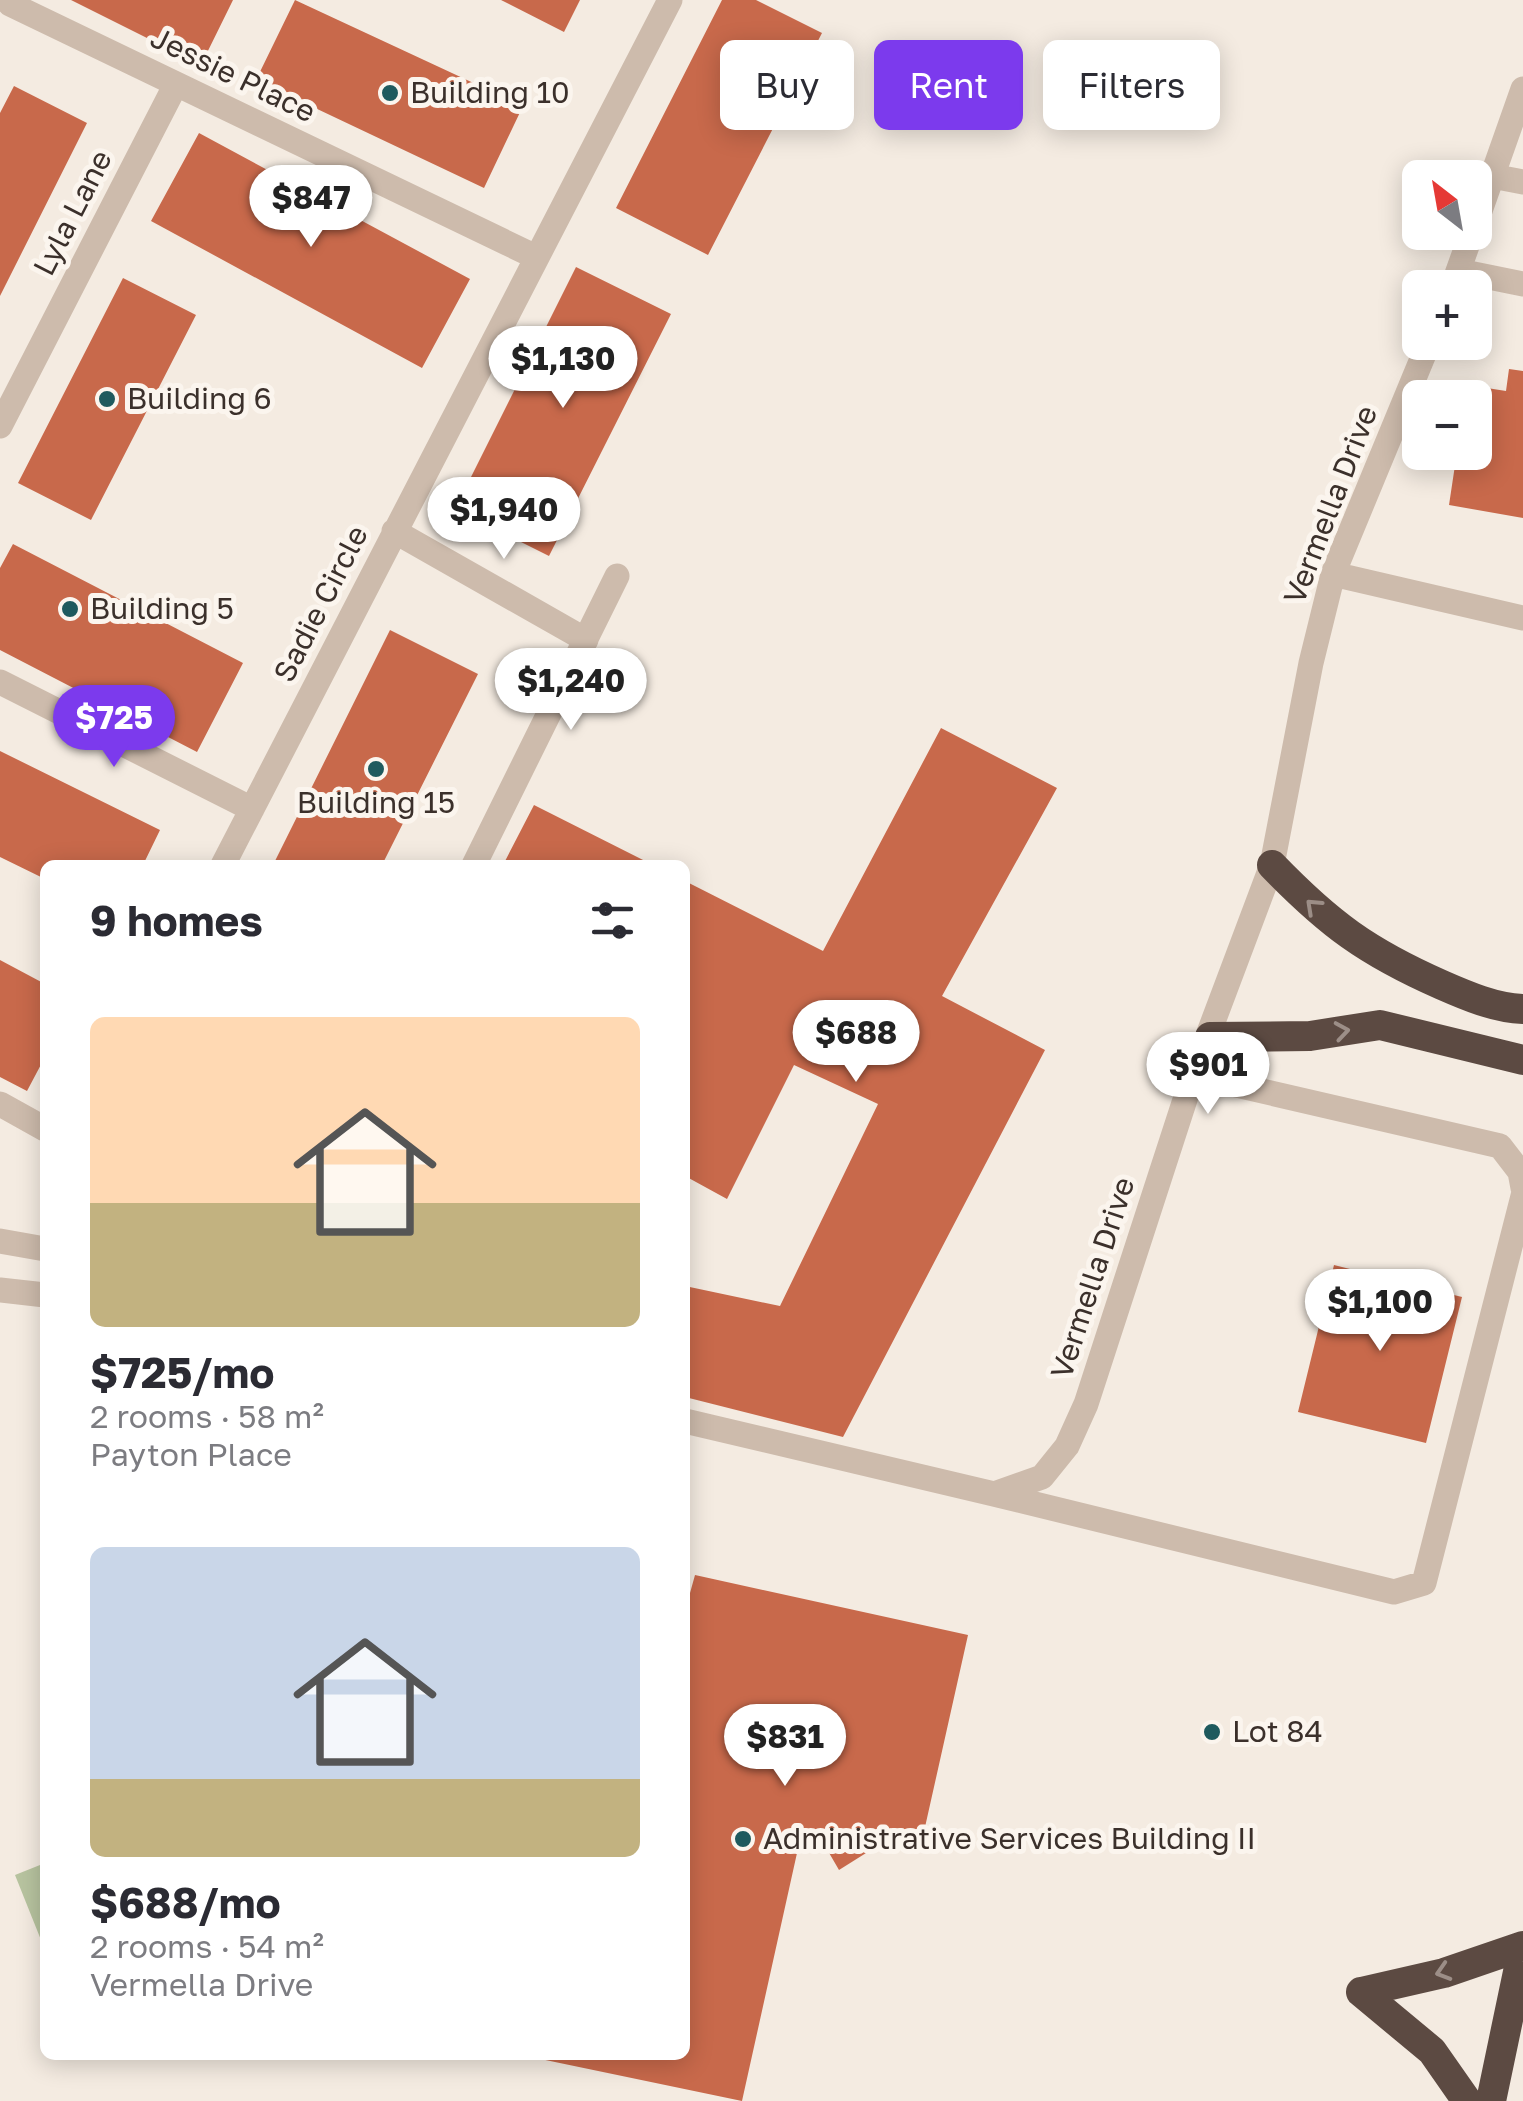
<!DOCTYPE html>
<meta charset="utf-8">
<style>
:root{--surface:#fff;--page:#f2f2f3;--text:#2b2b33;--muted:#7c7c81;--accent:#7c3aed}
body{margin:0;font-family:"Golos Text",sans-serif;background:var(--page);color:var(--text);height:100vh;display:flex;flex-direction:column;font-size:38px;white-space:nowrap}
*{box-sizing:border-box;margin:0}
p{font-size:32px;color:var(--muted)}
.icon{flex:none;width:55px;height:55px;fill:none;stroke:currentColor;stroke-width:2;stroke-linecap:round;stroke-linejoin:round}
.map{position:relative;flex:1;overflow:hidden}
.drawer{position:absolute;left:40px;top:860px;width:650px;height:1200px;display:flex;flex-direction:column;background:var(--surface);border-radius:15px;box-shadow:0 5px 25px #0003}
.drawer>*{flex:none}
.guide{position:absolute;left:720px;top:40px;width:652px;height:90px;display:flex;gap:20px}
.needle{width:65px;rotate:329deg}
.controls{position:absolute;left:1402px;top:160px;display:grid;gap:20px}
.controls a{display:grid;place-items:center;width:90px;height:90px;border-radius:15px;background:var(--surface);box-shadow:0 5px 25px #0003;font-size:50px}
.price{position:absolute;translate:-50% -85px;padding:0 22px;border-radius:35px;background:#fff;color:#222;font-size:32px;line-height:65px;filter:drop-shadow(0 2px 5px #0008)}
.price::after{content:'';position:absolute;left:50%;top:60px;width:30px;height:22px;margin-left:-15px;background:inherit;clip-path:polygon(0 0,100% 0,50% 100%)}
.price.selected{background:var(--accent);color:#fff}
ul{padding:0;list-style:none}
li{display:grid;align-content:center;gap:20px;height:530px;padding:0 50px}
li span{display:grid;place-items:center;height:310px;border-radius:15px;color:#555}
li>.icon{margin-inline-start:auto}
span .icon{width:180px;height:180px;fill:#fffc;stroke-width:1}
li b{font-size:42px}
h2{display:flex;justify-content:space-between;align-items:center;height:120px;padding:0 50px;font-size:42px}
.chip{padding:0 35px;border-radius:15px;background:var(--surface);box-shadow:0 5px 25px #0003;font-size:35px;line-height:90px}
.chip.selected{background:var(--accent);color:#fff}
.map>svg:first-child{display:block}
</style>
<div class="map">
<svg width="1523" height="2101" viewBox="0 0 1523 2101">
<rect width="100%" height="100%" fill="#f4ebe1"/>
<path fill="#b8c4a0" d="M45,1863V1950L15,1875Z"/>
<path fill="#c8694b" d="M71,0H233L201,65Z
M295,0L523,106L484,188L256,80Z
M501,0H580L564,32Z
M722,0H756L822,33L708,255L616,208Z
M14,86L87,123L0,296V113Z
M199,133L470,279L422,368L151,221Z
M576,267L671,314L549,556L455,509Z
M123,278L196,315L91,520L18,483Z
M1509,369L1523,371V518L1449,505L1457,452H1475V398H1466L1468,385L1506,391Z
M13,544L243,663L197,752L0,650V568Z
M390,630L478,674L382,865H273Z
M941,728L1057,788L942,996L1045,1050L843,1437L685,1397V1286L780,1306L878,1104L794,1065L727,1199L685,1176V881L823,951Z
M0,751L160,830L143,865H45V879L0,857Z
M534,805L653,865H503Z
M0,960L45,984V1057L27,1091L0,1077Z
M1334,1265L1462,1297L1426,1443L1298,1412Z
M695,1575L968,1635L921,1845L890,1838L839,1870L821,1839L801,1835L742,2101L531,2057L685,2055V1611Z"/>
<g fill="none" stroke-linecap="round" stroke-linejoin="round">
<path stroke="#cdbbac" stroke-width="25" d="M10,4L536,257
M1492,176L1523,182
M1475,225L1523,89
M1459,271L1523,284
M1452,288L1472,232
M0,426L176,84
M394,531L586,640
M1333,574L1523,618
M0,682L252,809
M223,865L670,0
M474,865L617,576
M1193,1075L1500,1146L1520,1172L1523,1188
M0,1104L45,1129
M0,1241L45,1249
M0,1290L45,1295
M685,1421L994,1494L1042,1477L1067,1446L1086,1404L1193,1075L1272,865L1311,663L1333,574L1429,342
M994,1494L1394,1592L1424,1583L1523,1196"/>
<path stroke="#5c4a42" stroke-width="30" d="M1272,865C1329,924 1367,952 1442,985C1467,996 1495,1008 1523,1009
M1210,1037L1310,1036L1380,1025L1523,1060
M1361,1992L1444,1973L1523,1946
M1361,1992L1432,2051L1467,2101
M1491,2101L1523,1948"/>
</g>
<defs><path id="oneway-chevron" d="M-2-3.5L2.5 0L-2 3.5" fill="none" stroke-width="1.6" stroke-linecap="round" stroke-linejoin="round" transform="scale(2.5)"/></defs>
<g stroke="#9c8e87">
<use href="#oneway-chevron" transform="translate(1313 906) rotate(-137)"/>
<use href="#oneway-chevron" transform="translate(1342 1031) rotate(-9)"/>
<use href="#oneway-chevron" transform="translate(1443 1972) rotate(163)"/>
</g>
<g fill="#1f5a5e" stroke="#fbf5ee" stroke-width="4">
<circle cx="390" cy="93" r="10"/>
<circle cx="107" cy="399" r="10"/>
<circle cx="70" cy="609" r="10"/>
<circle cx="376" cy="769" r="10"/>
<circle cx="1212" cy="1732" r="10"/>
<circle cx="743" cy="1839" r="10"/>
</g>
<g text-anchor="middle" stroke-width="10" stroke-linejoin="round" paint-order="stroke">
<g font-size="30" fill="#3b302b" stroke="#fbf5ee">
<text transform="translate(233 75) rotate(26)" y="10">Jessie Place</text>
<text transform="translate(73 213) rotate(-63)" y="10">Lyla Lane</text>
<text transform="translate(1331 505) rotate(-69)" y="10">Vermella Drive</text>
<text transform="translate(321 604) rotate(-63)" y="10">Sadie Circle</text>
<text transform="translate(1093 1278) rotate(-72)" y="10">Vermella Drive</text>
</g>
<g font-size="30" fill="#3b302b" stroke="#fbf5ee" text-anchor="start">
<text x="410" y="103">Building 10</text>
<text x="127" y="409">Building 6</text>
<text x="90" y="619">Building 5</text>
<text x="376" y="813" text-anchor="middle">Building 15</text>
<text x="1232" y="1742">Lot 84</text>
<text x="763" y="1849">Administrative Services Building II</text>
</g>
</g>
</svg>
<div class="controls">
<a><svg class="needle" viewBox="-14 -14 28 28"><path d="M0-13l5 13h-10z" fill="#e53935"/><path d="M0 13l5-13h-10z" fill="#7c7c81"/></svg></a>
<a>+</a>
<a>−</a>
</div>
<b class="price" style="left:311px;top:250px">$847</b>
<b class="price" style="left:563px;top:411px">$1,130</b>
<b class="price" style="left:504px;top:562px">$1,940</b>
<b class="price" style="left:571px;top:733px">$1,240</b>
<b class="price selected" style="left:114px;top:770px">$725</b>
<b class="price" style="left:856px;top:1085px">$688</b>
<b class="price" style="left:1208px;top:1117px">$901</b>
<b class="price" style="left:1380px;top:1354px">$1,100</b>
<b class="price" style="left:785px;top:1789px">$831</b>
<div class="guide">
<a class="chip">Buy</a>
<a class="chip selected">Rent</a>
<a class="chip">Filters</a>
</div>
<section class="drawer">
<h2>9 homes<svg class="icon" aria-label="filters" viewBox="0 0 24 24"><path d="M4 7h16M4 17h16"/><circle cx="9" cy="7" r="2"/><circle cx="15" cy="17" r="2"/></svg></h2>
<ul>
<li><span style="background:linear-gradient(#ffd9b3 60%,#c2b280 0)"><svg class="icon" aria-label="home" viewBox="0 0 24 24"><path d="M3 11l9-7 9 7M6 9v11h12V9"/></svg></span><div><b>$725/mo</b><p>2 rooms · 58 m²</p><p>Payton Place</p></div></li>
<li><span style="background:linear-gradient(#c9d6e8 75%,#c2b280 0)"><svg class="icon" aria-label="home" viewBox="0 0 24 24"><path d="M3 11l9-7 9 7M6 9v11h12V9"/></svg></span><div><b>$688/mo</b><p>2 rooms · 54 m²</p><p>Vermella Drive</p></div></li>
</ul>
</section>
</div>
